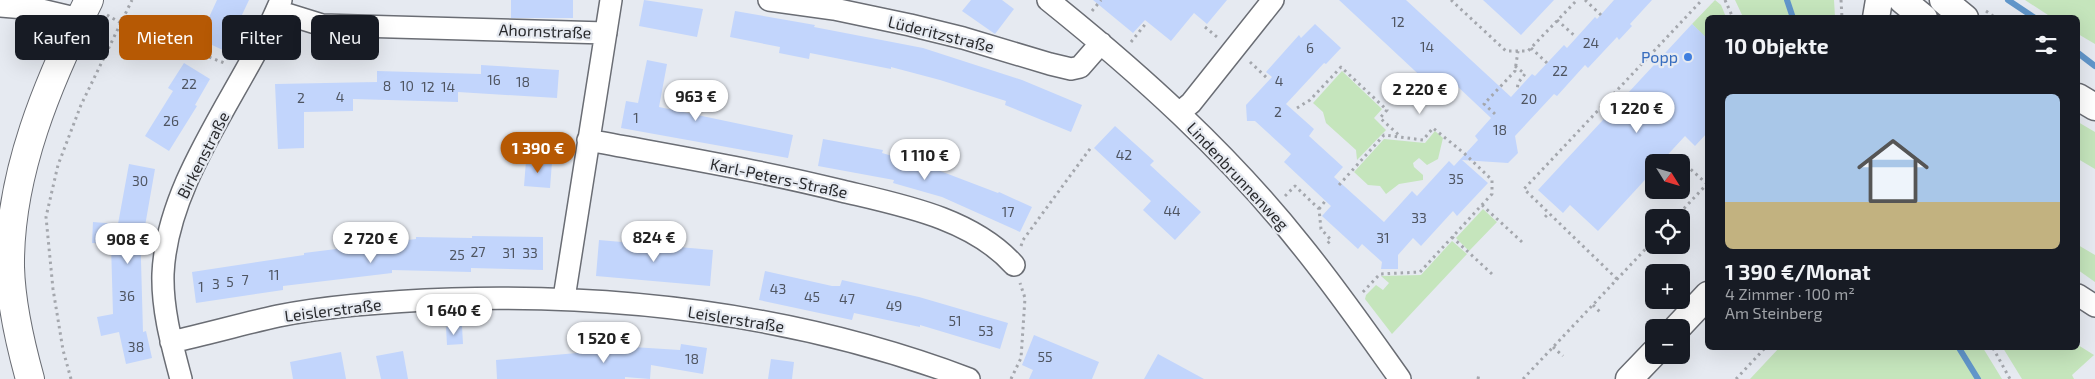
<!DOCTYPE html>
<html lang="de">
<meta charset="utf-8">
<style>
:root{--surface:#171b24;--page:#20242c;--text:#f1f3f6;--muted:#9ea1a6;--accent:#b65904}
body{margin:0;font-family:"Exo 2",sans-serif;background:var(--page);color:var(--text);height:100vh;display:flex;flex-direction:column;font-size:19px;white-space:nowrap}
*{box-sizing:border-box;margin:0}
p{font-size:16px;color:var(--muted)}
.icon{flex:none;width:28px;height:28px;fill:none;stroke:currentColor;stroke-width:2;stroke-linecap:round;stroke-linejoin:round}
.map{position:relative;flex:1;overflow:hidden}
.details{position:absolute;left:1705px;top:15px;width:375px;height:335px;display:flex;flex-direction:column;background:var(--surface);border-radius:8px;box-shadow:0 5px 20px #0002}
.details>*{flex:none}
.hud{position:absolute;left:15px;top:15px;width:475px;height:45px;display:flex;gap:10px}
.needle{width:32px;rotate:127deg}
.controls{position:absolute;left:1645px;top:154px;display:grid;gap:10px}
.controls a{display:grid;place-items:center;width:45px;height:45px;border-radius:8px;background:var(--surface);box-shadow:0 5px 20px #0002;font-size:25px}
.price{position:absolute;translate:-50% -42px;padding:0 11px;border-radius:18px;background:#fff;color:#222;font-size:16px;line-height:32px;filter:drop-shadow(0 1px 2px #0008)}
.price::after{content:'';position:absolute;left:50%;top:30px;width:15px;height:11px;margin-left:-8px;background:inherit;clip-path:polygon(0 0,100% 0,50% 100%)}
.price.active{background:var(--accent);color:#fff}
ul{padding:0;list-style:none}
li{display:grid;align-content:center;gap:10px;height:265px;padding:0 20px}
li span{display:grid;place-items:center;height:155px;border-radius:8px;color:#555}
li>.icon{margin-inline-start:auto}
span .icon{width:90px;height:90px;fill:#fffc;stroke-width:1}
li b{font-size:21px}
h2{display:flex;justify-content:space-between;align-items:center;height:60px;padding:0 20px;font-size:21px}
.tag{padding:0 18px;border-radius:8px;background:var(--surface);box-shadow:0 5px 20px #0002;font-size:18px;line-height:45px}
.tag.active{background:var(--accent);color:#fff}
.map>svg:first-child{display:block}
</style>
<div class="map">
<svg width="2095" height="379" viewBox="0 0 2095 379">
<rect width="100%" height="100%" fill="#e6eaf1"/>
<path fill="#c5e5bc" d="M1715,0L1721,5L1726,17L1708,18L1707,39L1692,24Z
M1735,0H1834L1835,17H1743Z
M2025,0H2095V44L2078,34V18L2051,17Z
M1342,71L1382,109L1374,118L1386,130L1357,160L1356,150L1326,123L1323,112L1313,103Z
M2078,122L2095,132V169L2078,159Z
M1435,131L1443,138L1438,159L1427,165L1419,158L1413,163L1414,167L1423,175V180L1399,184L1386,194L1380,186L1368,185L1354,172L1384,139L1425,143Z
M1483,209L1497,222L1469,251L1456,238Z
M1452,241L1467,254L1392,334L1365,299L1366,295L1376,285L1383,290L1389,283L1381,276L1421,275Z
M2078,245L2095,255V282L2078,270Z
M2078,345L2094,355L2072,375L2074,379H2022L2003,348H2078Z
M1779,348H1983L2002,379H1750Z"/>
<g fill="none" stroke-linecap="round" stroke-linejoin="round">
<path stroke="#6196ca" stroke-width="6" d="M1787,0L1793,18
M2008,0L2035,18
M2078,53L2095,66
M1959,348L1978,379"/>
</g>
<path fill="#c2d5fc" d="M217,0H249L225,51L199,39Z
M511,0H573V18H511Z
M644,0L703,9L697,37L639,26Z
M971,0H1002L1014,9L995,34L962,11Z
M1093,0H1227L1207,24L1194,13L1171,41L1145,20L1133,33Z
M1339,0H1406L1511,97L1532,74L1535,76L1564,45L1567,48L1595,17L1597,19L1614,0H1652L1630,24L1632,26L1619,40L1617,37L1588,68L1585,65L1557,96L1554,94L1515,136L1518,153L1508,163L1462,160L1488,183L1457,216L1453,211L1421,246L1413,238L1398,255V269H1381L1382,262L1362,244L1358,249L1322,216L1331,206L1284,162L1291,154L1255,121H1247L1246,105L1272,77L1266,72L1299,35L1301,38L1315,24L1341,48L1326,64L1324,63L1286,104L1314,129L1309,136L1343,167L1334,177L1384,222L1412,191L1417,196L1449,161L1454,166L1478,140L1475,136L1491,118L1456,85L1444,98Z
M1483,0H1554L1521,35Z
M735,11L815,25L814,27L923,48L1022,80L1082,105L1071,132L1005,105L1006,101L940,80L891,67V69L810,53L809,59L779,53L780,47L730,37Z
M1692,24L1708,39V132L1695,146L1685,136L1661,162H1654V170L1598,231L1570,205L1563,213L1538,190Z
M647,60L667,64L659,107L793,135L788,158L621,128L626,101L638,103Z
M184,63L210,79L195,105L197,106L169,151L145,136L173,91L168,88Z
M481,65L559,70L557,98L458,92V102L353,99V111L304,112V148L278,149L275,84L377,82V71L481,74Z
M1115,126L1154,161L1150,165L1201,212L1175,240L1143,210L1151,201L1094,148Z
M823,139L883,150L882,153L927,166L998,193L999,192L1032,207L1020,232L942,197L893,183L894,180L818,166Z
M526,161L552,162L550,188L524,186Z
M129,164L155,169L145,226L140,225L143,332L146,331L152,358L126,364L119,332L101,336L97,317L113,314L111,244L92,243L93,222L118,224Z
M472,236L543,237V270L471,268V272L392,270V273L283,286V290L196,303L192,272L304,255V253L416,239V237L472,238Z
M599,240L713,250L710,286L596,276Z
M765,271L832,286H840L842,280L869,286L919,297L1008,323L1000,349L920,325V327L854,313L852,320L759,300Z
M462,326L463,344L447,345L446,327Z
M1034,335L1099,362L1092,379H1029L1033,370L1022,365Z
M681,344L707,348L703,374L651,365L650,379L625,377V379H497L496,360L600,351L601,345L680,350Z
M403,351L408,379H381L376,356Z
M341,352L346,379H293L290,362Z
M1158,354L1204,379H1144Z
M771,359L794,362L792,379H768Z"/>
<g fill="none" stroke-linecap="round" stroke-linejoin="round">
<g stroke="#6a6d74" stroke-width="24">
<path id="minor" d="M769,0L834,9L910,25L963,38L1050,64L1071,69L1080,67L1101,43
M1048,0C1139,73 1228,153 1301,245C1336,288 1368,334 1400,379
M0,6L37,9L79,19
M277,11L322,25L606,33
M1179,113L1191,103L1273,0
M588,140C673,156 758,170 842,191C901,205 972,218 1014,265
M2078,295L2095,306
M564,298L611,0
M171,342C207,334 242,324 278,316C333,305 396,301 452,299C627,294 805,317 969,379
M181,379C172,345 162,310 163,274C167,178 245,88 281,0"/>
</g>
<g stroke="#6a6d74" stroke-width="29">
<path id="tertiary" d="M1902,0L1924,18
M1943,0L1965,18
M1876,18L1879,0
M2078,97L2095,107
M1677,328L1708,295
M1629,379L1654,353"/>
</g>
<g stroke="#6a6d74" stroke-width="30">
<path id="secondary" d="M30,379C20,343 11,305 10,267C9,174 48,82 89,0"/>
</g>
<path stroke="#a4a7ad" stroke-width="3" stroke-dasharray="2.5 4" stroke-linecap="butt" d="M1451,0L1506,51H1528L1577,0
M1585,0L1601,15
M1725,0L1733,18
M1841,0L1842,18
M1092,11L1101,0
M1986,11L1996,18
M107,15L121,23L227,64
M1557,20L1576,37
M1205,27L1217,37
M1131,42L1147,22
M1531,48L1547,63
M1250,62L1268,79
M1515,66L1525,74L1518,83L1517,91
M1297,108L1310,100L1341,67L1387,110L1380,118L1401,137
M1495,114L1484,104L1515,71L1518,51
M1686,165L1707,184
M1339,185L1384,135L1423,140L1433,128L1465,154L1492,180V194L1420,272L1380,274L1362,293
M1285,196L1295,186L1319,209L1321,229L1331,240L1326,245
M1482,205L1522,242
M1319,209L1326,200
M1545,217L1549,213
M1675,218L1708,183
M1452,237L1492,274
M1021,246L1023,240L1092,146
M1617,279L1524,189L1702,0
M1593,305L1602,314
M1553,347L1563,356
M1993,348L2010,379
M71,379L63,350L53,289L46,217L58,165L81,105L132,0
M1011,379L1021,358L1025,298L1020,283
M1478,379L1479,374
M1523,379L1654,240
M1736,379L1765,348"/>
<use href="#minor" stroke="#fff" stroke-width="21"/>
<use href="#tertiary" stroke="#fff" stroke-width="26"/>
<use href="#secondary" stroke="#fff" stroke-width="28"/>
</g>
<circle fill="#3f7fe0" stroke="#e6eaf1" stroke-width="2" cx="1688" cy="57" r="5"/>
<g text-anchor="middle" stroke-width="4.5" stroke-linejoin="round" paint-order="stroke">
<g font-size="14" fill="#4f5561">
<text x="1398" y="27">12</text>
<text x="1591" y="48">24</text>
<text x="1427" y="52">14</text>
<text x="1310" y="53">6</text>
<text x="1560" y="76">22</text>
<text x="494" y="85">16</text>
<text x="1279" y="86">4</text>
<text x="523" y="87">18</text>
<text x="189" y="89">22</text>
<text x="387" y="91">8</text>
<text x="407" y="91">10</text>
<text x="428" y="92">12</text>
<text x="448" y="92">14</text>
<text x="340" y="102">4</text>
<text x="301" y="103">2</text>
<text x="1529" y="104">20</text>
<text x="1278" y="117">2</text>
<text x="636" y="123">1</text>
<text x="171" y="126">26</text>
<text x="1500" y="135">18</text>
<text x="1124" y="160">42</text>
<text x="1456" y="184">35</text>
<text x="140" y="186">30</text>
<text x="1172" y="216">44</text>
<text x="1008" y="217">17</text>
<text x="1419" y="223">33</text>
<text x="1383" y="243">31</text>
<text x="478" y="257">27</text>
<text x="509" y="258">31</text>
<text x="530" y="258">33</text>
<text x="457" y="260">25</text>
<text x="274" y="280">11</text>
<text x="245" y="285">7</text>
<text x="230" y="287">5</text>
<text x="216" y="289">3</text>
<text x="201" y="292">1</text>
<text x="778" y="294">43</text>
<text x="127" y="301">36</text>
<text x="812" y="302">45</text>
<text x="847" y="304">47</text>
<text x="894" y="311">49</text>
<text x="955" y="326">51</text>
<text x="986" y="336">53</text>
<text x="136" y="352">38</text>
<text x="1045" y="362">55</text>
<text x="692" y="364">18</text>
</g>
<g font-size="16" fill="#292a2d" stroke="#e6eaf1">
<text transform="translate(545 31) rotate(2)" y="6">Ahornstraße</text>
<text transform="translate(941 34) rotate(14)" y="6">Lüderitzstraße</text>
<text transform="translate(203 155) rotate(-63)" y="6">Birkenstraße</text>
<text transform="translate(1238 176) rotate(47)" y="6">Lindenbrunnenweg</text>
<text transform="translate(779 178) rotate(12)" y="6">Karl-Peters-Straße</text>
<text transform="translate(333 310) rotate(-7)" y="6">Leislerstraße</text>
<text transform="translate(736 319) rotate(9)" y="6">Leislerstraße</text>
</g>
<g font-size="16" fill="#366cbe" stroke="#e6eaf1" text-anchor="end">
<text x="1678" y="63">Popp</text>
</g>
</g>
</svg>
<div class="controls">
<a><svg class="needle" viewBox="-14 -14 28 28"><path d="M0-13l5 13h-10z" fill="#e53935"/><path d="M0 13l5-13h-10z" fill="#9ea1a6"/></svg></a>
<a><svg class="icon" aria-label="locate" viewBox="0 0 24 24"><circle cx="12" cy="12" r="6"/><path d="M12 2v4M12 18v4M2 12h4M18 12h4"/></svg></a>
<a>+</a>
<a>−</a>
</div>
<b class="price" style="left:1420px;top:115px">2 220 €</b>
<b class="price" style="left:696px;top:122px">963 €</b>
<b class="price" style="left:1637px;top:134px">1 220 €</b>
<b class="price active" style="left:538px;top:174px">1 390 €</b>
<b class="price" style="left:925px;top:181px">1 110 €</b>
<b class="price" style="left:654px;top:263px">824 €</b>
<b class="price" style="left:371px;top:264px">2 720 €</b>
<b class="price" style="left:128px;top:265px">908 €</b>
<b class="price" style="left:454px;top:336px">1 640 €</b>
<b class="price" style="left:604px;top:364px">1 520 €</b>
<div class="hud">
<a class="tag">Kaufen</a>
<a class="tag active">Mieten</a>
<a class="tag">Filter</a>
<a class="tag">Neu</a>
</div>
<section class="details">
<h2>10 Objekte<svg class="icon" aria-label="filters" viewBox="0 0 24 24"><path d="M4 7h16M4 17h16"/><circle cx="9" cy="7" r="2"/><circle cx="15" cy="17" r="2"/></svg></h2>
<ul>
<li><span style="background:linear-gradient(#a9c7e8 70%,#c2b280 0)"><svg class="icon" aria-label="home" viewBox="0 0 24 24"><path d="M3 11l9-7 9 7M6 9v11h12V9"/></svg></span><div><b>1 390 €/Monat</b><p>4 Zimmer · 100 m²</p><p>Am Steinberg</p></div></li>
</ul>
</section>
</div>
